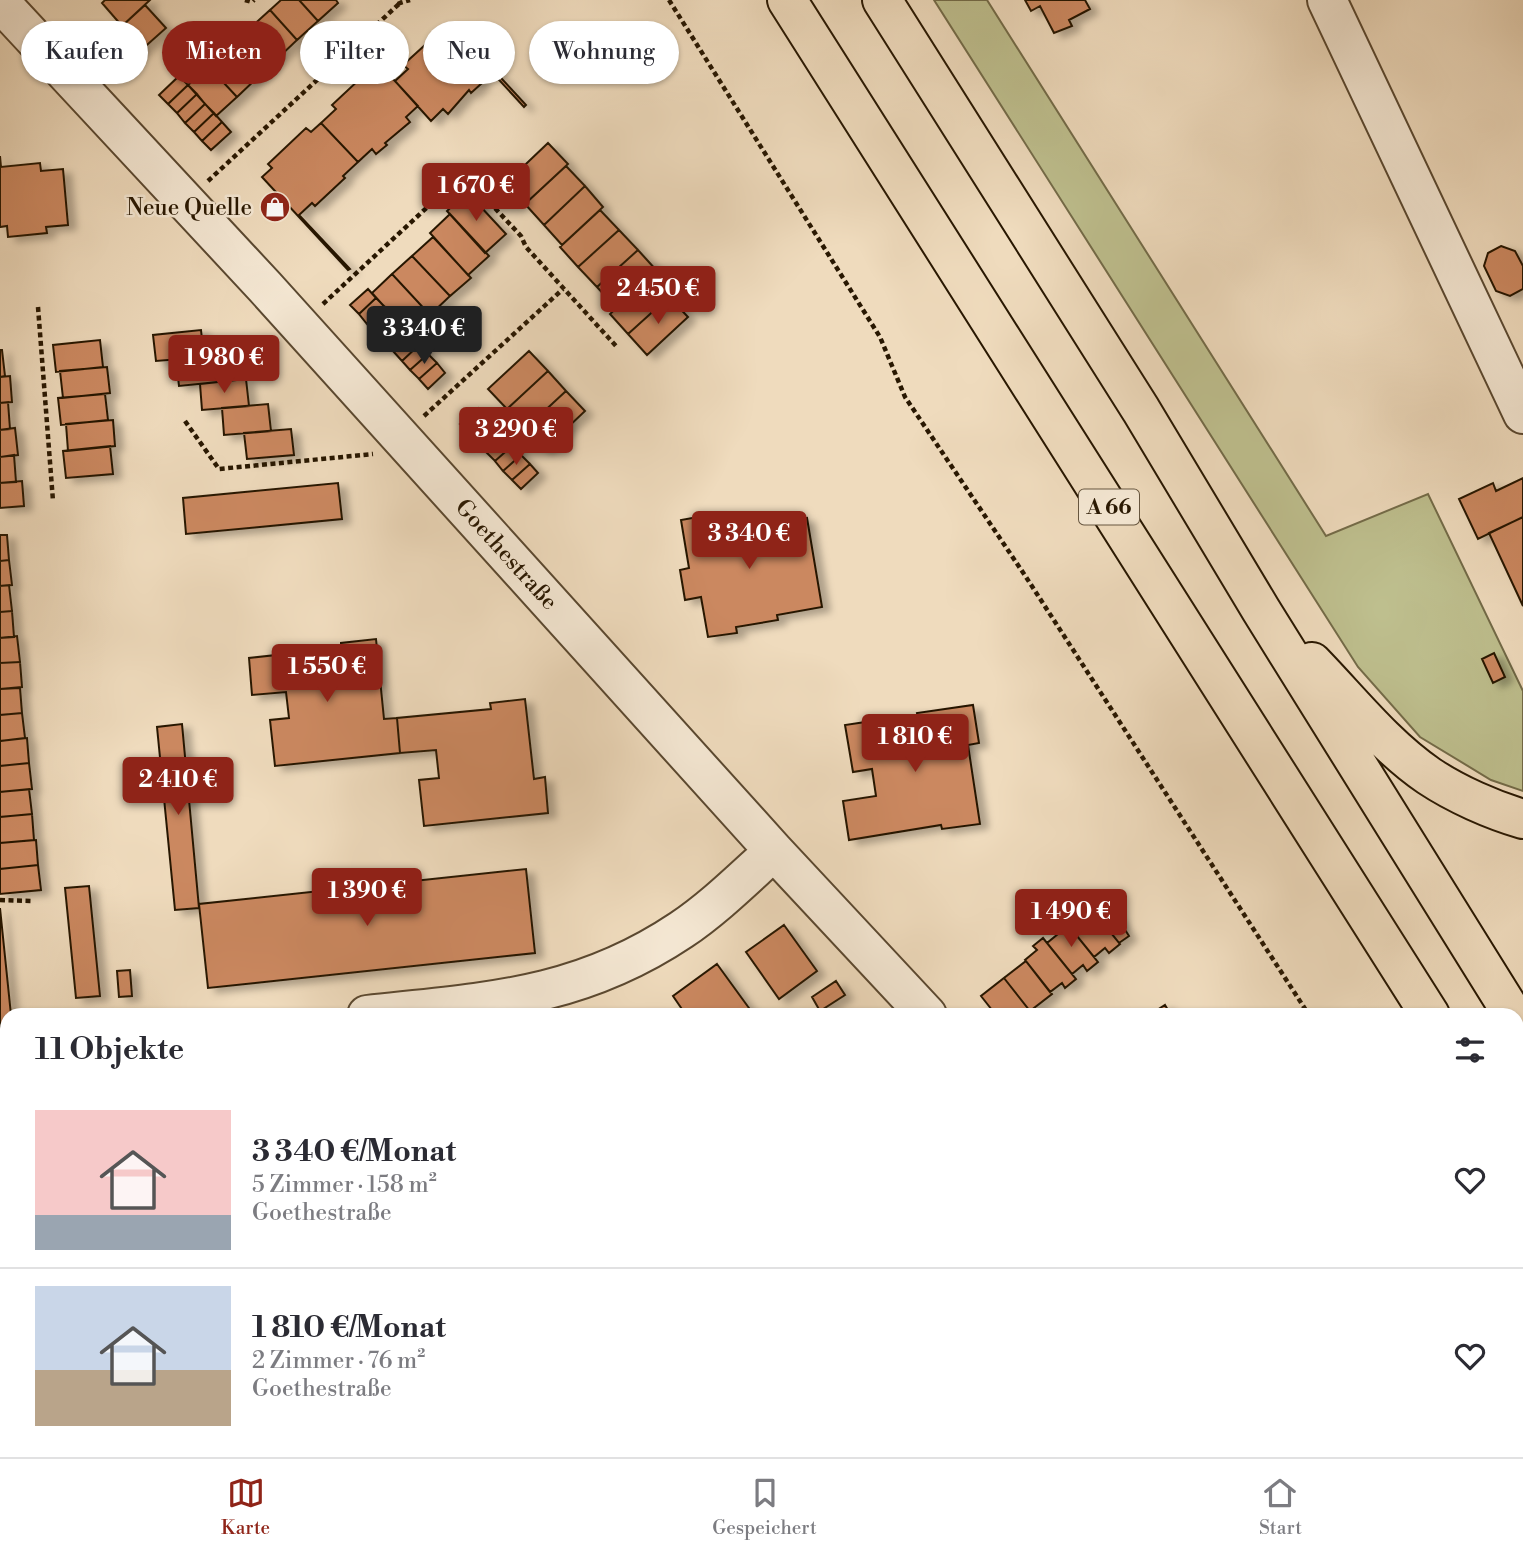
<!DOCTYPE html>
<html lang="de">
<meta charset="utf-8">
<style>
:root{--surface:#fff;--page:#f7f7f7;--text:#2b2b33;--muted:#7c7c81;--line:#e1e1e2;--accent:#8f2418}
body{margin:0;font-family:"Libre Bodoni",serif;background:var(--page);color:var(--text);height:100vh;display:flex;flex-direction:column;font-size:26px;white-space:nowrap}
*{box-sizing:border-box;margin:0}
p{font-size:23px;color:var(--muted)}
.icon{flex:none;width:38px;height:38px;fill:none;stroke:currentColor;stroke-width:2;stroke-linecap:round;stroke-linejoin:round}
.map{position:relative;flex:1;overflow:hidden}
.sheet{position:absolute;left:0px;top:1008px;width:1524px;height:450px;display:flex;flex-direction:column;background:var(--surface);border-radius:21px 21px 0 0;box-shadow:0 2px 5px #0004}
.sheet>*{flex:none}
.banner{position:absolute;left:21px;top:21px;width:700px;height:63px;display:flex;gap:14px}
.price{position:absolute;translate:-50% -60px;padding:0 16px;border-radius:7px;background:var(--accent);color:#fff;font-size:23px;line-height:46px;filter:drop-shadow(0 2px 4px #0008)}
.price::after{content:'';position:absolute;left:50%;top:42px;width:21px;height:16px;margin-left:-10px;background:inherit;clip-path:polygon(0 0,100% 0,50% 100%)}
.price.current{background:#222;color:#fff}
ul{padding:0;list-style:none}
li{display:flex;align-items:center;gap:21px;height:175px;padding:0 35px}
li+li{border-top:2px solid var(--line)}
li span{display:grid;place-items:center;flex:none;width:196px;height:140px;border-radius:0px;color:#555}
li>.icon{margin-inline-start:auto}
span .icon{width:84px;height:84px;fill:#fffc;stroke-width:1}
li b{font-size:30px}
h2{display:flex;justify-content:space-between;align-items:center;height:84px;padding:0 35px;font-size:30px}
.chip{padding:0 24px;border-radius:32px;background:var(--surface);box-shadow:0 2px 5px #0004;font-size:24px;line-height:63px}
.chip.current{background:var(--accent);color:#fff}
.tab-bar{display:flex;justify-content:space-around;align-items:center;height:98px;border-top:2px solid var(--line);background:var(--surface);font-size:19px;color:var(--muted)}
.tab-bar a{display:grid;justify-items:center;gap:4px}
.tab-bar .current{color:var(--accent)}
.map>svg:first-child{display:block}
</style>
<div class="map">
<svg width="1523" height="1457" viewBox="0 0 1523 1457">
<defs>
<filter id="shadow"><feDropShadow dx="8" dy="4.5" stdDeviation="3.5" flood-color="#0004"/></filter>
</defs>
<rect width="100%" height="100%" fill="#efdbbd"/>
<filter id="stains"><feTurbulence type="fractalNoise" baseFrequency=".00286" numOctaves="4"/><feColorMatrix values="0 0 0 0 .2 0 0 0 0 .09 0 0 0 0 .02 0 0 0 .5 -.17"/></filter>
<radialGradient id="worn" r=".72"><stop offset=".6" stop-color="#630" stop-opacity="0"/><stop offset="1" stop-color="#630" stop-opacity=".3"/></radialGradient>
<path fill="#bebf8e" stroke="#736b48" stroke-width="2" d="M934,0H987L1326,536L1428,494L1523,691V791L1491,780L1420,737L1358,667Z"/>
<path fill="#cb8861" stroke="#281701" stroke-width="2" filter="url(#shadow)" d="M105,0H150L122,26L102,3Z
M281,0H299L318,21L297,40L270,10Z
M299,0H336L338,3L318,21Z
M1025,0H1085L1090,9L1069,20L1072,26L1054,33L1040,6L1031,11Z
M145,5L166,28L130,60L109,38Z
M270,10L297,40L277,59L249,29Z
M454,27L526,105L524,107L489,69L477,79L482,83L471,93L469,90L448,114L443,109L431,121L395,81L408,69L403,65L435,36L440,41Z
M249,29L277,59L257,78L229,48Z
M229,48L257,78L237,97L209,67Z
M209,67L237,97L216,116L188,85Z
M382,67L418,106L406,117L410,122L385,143L387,145L376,154L372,149L358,162L321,123L336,109L332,105L363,76L368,80Z
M179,76L188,85L168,104L159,95Z
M188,85L197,94L177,113L168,104Z
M197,94L205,104L185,123L177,113Z
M205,104L214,113L194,132L185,123Z
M214,113L222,122L202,141L194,132Z
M222,122L231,132L211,150L202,141Z
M321,123L358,162L343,176L345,178L315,206L312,203L299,215L350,269L348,270L262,177L272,168L268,164L306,128L311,132Z
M548,143L568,164L526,203L507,182Z
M0,156L1,167L40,163L41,171L63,169L68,225L46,227L47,233L8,237L7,226L0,227Z
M566,166L585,186L544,225L525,204Z
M585,186L603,207L562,245L544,225Z
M467,192L506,234L485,253L447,211Z
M600,210L619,230L578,267L560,247Z
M450,214L489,256L468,275L430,233Z
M619,230L638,250L597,287L578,267Z
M433,237L471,278L450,296L412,256Z
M1501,246L1515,251L1523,266V289L1510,296L1496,291L1484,266L1488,253Z
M638,250L657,271L616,308L597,287Z
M412,256L450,296L430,315L392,274Z
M392,274L430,315L409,334L372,293Z
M650,277L669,297L628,334L610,314Z
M368,289L376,298L359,314L350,305Z
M669,297L688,317L647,355L628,334Z
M376,298L385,307L367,324L359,314Z
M385,307L393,317L376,333L367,324Z
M393,317L402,326L385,342L376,333Z
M402,326L411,335L393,351L385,342Z
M201,330L204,357L156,361L153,335Z
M411,335L419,345L402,361L393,351Z
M100,340L103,367L56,372L53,345Z
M419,345L428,354L410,370L402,361Z
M0,350H2L5,376L0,377Z
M529,351L548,371L507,409L488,389Z
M428,354L437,363L419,379L410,370Z
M225,355L227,381L179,386L176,360Z
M437,363L445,373L428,389L419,379Z
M107,367L110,393L63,398L60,371Z
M548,371L566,391L525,429L507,409Z
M10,376L12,402L0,403V377Z
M246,379L249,406L202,410L200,384Z
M566,391L585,411L544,450L525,429Z
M105,394L108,420L61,425L58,398Z
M8,402L10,429L0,430V403Z
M268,404L271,431L224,435L222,408Z
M478,408L487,417L469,433L460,424Z
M487,417L495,427L477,443L469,433Z
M113,420L115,446L68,451L66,424Z
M495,427L504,436L486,452L477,443Z
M15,428L18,455L0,457V430Z
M291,429L294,455L247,459L244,433Z
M504,436L512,446L495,461L486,452Z
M110,446L113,474L66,478L63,451Z
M512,446L521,455L503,471L495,461Z
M14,455L16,482L0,483V457Z
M521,455L530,464L512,480L503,471Z
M530,464L538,473L521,489L512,480Z
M1523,478V517L1478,539L1459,499L1493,483L1496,491Z
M22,481L24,506L0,508V483Z
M338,483L342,519L186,534L183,498Z
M715,514L717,527L761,520L762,525L807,518L822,607L777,615L778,620L736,627L737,633L708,637L701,597L685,600L680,570L689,568L681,520Z
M1523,517V606L1489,533Z
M0,535H7L9,560L0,561Z
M9,560L12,585L0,586V561Z
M9,585L12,611L0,612V586Z
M12,611L14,637L0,638V612Z
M17,636L20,662L0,663V638Z
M376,639L384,719L397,718L400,753L275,766L270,720L289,718L286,692L252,695L249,658L341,648V643Z
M1494,653L1505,677L1493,683L1482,659Z
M20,662L22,687L0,689V663Z
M20,688L22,713L0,715V689Z
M525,699L534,779L545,777L548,813L424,826L419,780L439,778L436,750L400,753L397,718L491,709L490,703Z
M973,705L979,743L968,745L980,824L942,829L941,825L849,840L843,801L876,796L872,769L853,772L845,725L879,720L880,728L919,722L917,713Z
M22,713L25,738L0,741V715Z
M182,724L199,908L175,910L157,727Z
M27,738L29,763L0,766V741Z
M29,763L32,789L0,792V766Z
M29,789L32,814L0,817V792Z
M32,814L34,840L0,843V817Z
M36,840L38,865L0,869V843Z
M38,865L41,890L0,894V869Z
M526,869L535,953L208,988L199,904Z
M89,886L100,996L76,998L65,888Z
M1087,903L1120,944L1109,953L1105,948L1094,957L1068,925L1080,916L1076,912Z
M0,908L11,1015H7V1028H0Z
M1115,914L1129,936L1119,943L1102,921Z
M1065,921L1098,962L1087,971L1083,965L1072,974L1047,943L1058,934L1055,929Z
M784,925L817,971L779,999L746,952Z
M1043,938L1076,979L1065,988L1062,983L1050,992L1025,960L1037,950L1033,946Z
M1026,961L1052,994L1030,1011L1004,978Z
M717,964L754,1015H686L673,996Z
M130,970L132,996L119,997L117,971Z
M1004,978L1030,1011L1034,1015H996L981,996Z
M836,981L845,995L820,1011L812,997Z
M1165,1005L1171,1015H1160L1157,1010Z
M7,1107V1163L0,1164V1108Z
M2,1315H7V1363H6Z
M7,1425V1451H21L0,1453V1426Z
M341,1451V1457H299V1452Z
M877,1451H972V1457H878Z"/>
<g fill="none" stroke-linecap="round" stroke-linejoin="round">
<g stroke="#5a4830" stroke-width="42">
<path id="minor" d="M1327,0L1523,414
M0,2L265,287L774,851L927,1015
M367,1015C485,1002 578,999 681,930C714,908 744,878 774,851
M0,1053H7
M1028,1451L1029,1457"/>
</g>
<g stroke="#281701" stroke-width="42">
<path id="highway" d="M787,0L1430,1015
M882,0L1141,410L1261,610L1513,1015
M1312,662C1349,700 1385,746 1429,776C1456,794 1492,810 1523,819
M1517,1154L1523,1163"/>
</g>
<path stroke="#281701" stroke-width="4.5" stroke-dasharray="5 3.5" stroke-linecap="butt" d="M245,0L252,2L254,0
M669,0L880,337L905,397L1026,577L1309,1015
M399,1L400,3L410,0
M208,181L400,3
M323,304L463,174L521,236L526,247L616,346
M38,307L53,501
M424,416L563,289
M185,421L219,469L373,454
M0,900L33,901
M1517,1361L1523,1370"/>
<use href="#minor" stroke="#f5e8d4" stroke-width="38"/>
<use href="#highway" stroke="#efdbbd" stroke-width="38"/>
</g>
<defs>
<g id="shop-disc" transform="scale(1.575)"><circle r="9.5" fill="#8f2418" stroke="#f5e8d4"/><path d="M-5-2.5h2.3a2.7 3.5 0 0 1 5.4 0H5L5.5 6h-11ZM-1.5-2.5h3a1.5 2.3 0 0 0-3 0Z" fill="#fff"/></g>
</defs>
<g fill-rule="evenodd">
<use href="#shop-disc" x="275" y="207"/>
</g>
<g text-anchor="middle" stroke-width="5" stroke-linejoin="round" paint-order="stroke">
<rect fill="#f5e8d4" stroke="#665640" stroke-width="2" x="1079" y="489.5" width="60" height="35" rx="5"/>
<g font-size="21" font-weight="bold" fill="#281701">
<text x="1109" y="514">A 66</text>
</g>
<g font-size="23" fill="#281701" stroke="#f5e8d4" text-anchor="end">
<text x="252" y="215">Neue Quelle</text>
</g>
<g font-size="23" fill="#281701" stroke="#f5e8d4">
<text transform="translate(507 554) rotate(48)" y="8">Goethestraße</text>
</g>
</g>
<rect width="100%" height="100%" filter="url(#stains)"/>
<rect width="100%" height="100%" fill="url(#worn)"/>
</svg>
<b class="price" style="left:476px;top:223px">1 670 €</b>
<b class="price" style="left:658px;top:326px">2 450 €</b>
<b class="price current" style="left:424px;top:366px">3 340 €</b>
<b class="price" style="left:224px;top:395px">1 980 €</b>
<b class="price" style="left:516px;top:467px">3 290 €</b>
<b class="price" style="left:749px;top:571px">3 340 €</b>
<b class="price" style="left:327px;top:704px">1 550 €</b>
<b class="price" style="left:915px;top:774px">1 810 €</b>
<b class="price" style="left:178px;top:817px">2 410 €</b>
<b class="price" style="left:367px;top:928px">1 390 €</b>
<b class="price" style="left:1071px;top:949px">1 490 €</b>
<div class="banner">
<a class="chip">Kaufen</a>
<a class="chip current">Mieten</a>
<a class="chip">Filter</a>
<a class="chip">Neu</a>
<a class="chip">Wohnung</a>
</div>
<section class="sheet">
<h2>11 Objekte<svg class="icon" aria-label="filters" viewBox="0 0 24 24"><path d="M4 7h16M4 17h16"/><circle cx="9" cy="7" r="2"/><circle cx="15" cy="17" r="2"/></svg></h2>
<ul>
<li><span style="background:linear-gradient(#f6c9c9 75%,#9aa5b1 0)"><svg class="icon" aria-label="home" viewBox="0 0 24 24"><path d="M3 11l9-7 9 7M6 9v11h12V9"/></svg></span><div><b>3 340 €/Monat</b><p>5 Zimmer · 158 m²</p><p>Goethestraße</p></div><svg class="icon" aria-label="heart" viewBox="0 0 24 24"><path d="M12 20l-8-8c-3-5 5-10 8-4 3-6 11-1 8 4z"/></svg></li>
<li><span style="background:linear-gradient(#c9d6e8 60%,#b9a48a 0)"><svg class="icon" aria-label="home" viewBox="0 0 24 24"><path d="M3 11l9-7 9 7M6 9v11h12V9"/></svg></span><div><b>1 810 €/Monat</b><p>2 Zimmer · 76 m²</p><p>Goethestraße</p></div><svg class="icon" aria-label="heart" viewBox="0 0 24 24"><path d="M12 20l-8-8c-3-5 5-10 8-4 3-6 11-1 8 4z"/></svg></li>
</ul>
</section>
</div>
<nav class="tab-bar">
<a class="current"><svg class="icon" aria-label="map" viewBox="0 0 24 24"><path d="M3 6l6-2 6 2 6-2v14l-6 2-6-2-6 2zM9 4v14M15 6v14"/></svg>Karte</a>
<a><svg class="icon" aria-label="saved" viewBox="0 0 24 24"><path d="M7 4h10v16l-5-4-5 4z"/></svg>Gespeichert</a>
<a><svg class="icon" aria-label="home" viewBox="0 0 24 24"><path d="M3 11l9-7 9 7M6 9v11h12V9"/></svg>Start</a>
</nav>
